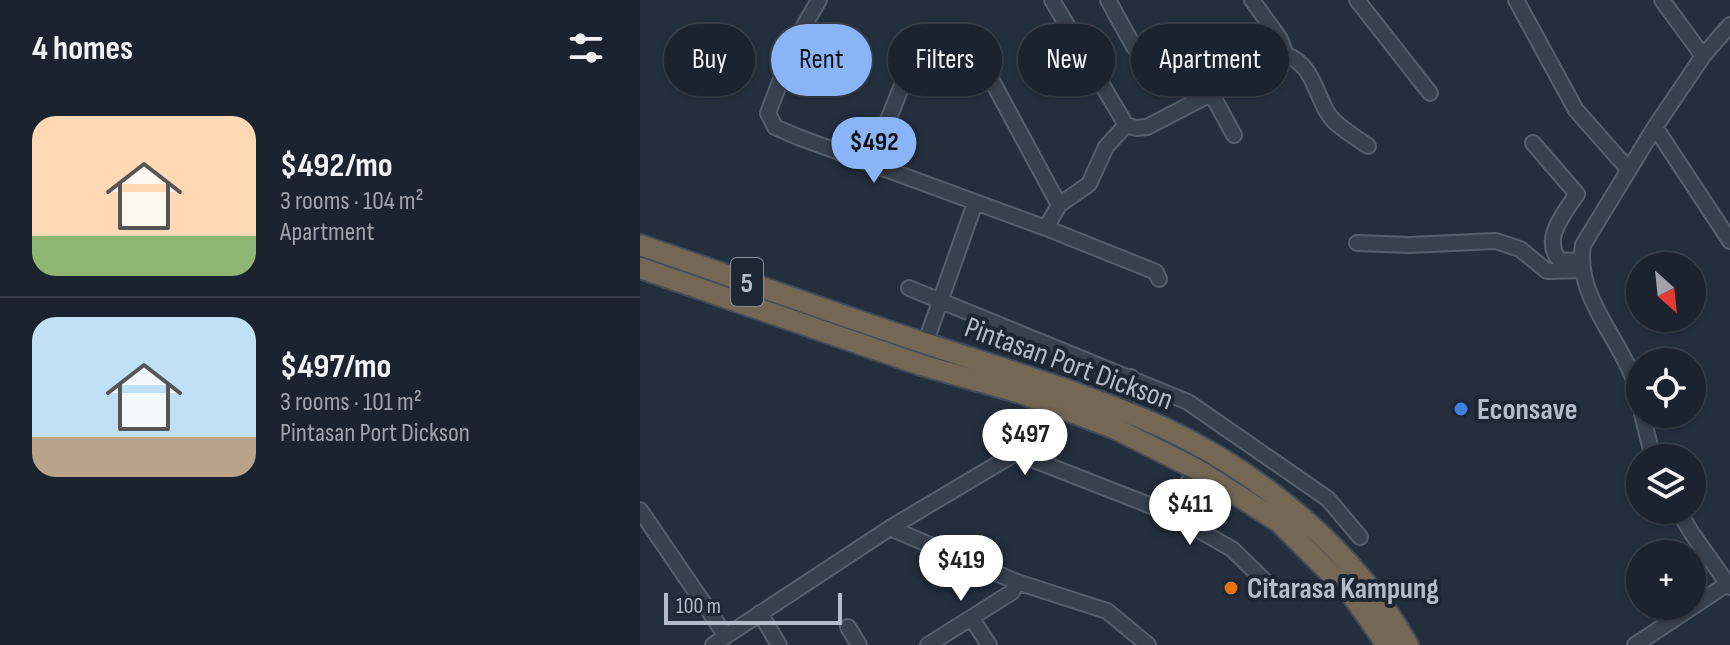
<!DOCTYPE html>
<meta charset="utf-8">
<style>
:root{--surface:#1b232e;--page:#242b36;--text:#f1f3f6;--muted:#a0a4aa;--line:#39404a;--accent:#8ab4f8}
body{margin:0;font-family:"Sofia Sans Condensed",sans-serif;background:var(--page);color:var(--text);height:100vh;display:flex;flex-direction:column;font-size:30px;white-space:nowrap}
*{box-sizing:border-box;margin:0}
p{font-size:26px;color:var(--muted)}
.icon{flex:none;width:44px;height:44px;fill:none;stroke:currentColor;stroke-width:2;stroke-linecap:round;stroke-linejoin:round}
.map{position:relative;flex:1;overflow:hidden}
.sheet{display:flex;flex-direction:column;background:var(--surface);width:640px}
.sheet>*{flex:none}
.banner{position:absolute;left:24px;top:24px;width:760px;height:72px;display:flex;gap:16px}
.needle{width:52px;rotate:153deg}
.controls{position:absolute;left:986px;top:252px;display:grid;gap:16px}
.controls a{display:grid;place-items:center;width:80px;height:80px;border-radius:50%;background:var(--surface);box-shadow:0 2px 6px #0004,0 0 0 2px var(--line);font-size:40px}
.scale{position:absolute;left:24px;bottom:20px;width:178px;box-sizing:border-box;padding-left:8px;border:4px solid #b4bcc9;border-top:0;font-size:22px;line-height:28px;white-space:nowrap;color:#b4bcc9;-webkit-text-stroke:6px #1d2633;paint-order:stroke}
.price{position:absolute;translate:-50% -68px;padding:0 18px;border-radius:28px;background:#fff;color:#222;font-size:26px;line-height:52px;filter:drop-shadow(0 2px 4px #0008)}
.price::after{content:'';position:absolute;left:50%;top:48px;width:24px;height:18px;margin-left:-12px;background:inherit;clip-path:polygon(0 0,100% 0,50% 100%)}
.price.current{background:var(--accent);color:#111}
ul{padding:0;list-style:none}
li{display:flex;align-items:center;gap:24px;height:200px;padding:0 32px}
li+li{border-top:2px solid var(--line)}
li span{display:grid;place-items:center;flex:none;width:224px;height:160px;border-radius:24px;color:#555}
li>.icon{margin-inline-start:auto}
span .icon{width:96px;height:96px;fill:#fffc;stroke-width:1}
li b{font-size:34px}
h2{display:flex;justify-content:space-between;align-items:center;height:96px;padding:0 32px;font-size:34px}
.pill{padding:0 28px;border-radius:36px;background:var(--surface);box-shadow:0 2px 6px #0004,0 0 0 2px var(--line);font-size:28px;line-height:72px}
.pill.current{background:var(--accent);color:#111}
main{display:flex;flex:1;min-height:0}
.map>svg:first-child{display:block}
</style>
<main>
<section class="sheet">
<h2>4 homes<svg class="icon" aria-label="filters" viewBox="0 0 24 24"><path d="M4 7h16M4 17h16"/><circle cx="9" cy="7" r="2"/><circle cx="15" cy="17" r="2"/></svg></h2>
<ul>
<li><span style="background:linear-gradient(#ffd9b3 75%,#8fb573 0)"><svg class="icon" aria-label="home" viewBox="0 0 24 24"><path d="M3 11l9-7 9 7M6 9v11h12V9"/></svg></span><div><b>$492/mo</b><p>3 rooms · 104 m²</p><p>Apartment</p></div></li>
<li><span style="background:linear-gradient(#bfe0f5 75%,#b9a48a 0)"><svg class="icon" aria-label="home" viewBox="0 0 24 24"><path d="M3 11l9-7 9 7M6 9v11h12V9"/></svg></span><div><b>$497/mo</b><p>3 rooms · 101 m²</p><p>Pintasan Port Dickson</p></div></li>
</ul>
</section>
<div class="map">
<svg width="1090" height="645" viewBox="0 0 1090 645">
<rect width="100%" height="100%" fill="#242f3e"/>
<g fill="none" stroke-linecap="round" stroke-linejoin="round">
<g stroke="#565f6c" stroke-width="18">
<path id="minor" d="M179,0L157,38L128,113L135,127L158,137L406,228L516,272L519,279
M412,0L486,125L496,128L507,127L646,55
M468,0L494,47
M612,0L640,39L646,55C673,64 675,94 689,115C697,127 716,137 728,146
M717,0L790,93
M876,0L936,110L988,169
M1022,0L1063,56
M344,66L419,205
M571,93L594,135
M1015,127L1090,241
M893,143L937,194C924,214 901,239 920,261L941,260
M230,164L270,66L290,39
M406,228L419,205L449,184L466,147L486,125
M717,243L769,245L856,241L880,249L907,271L943,270
M269,288L548,402L688,499L720,537
M285,344L335,203
M1000,401C990,346 934,302 943,245L1015,127L1063,56L1090,25
M483,410L492,385L491,377
M1002,414L1013,458
M0,510L86,636L73,645
M1038,510L1051,532L1090,587
M527,512L562,463
M250,528L376,453L527,512L592,549L635,591
M120,613L139,645
M332,619L349,645
M208,627L219,645
M86,636L250,528L377,582L467,611L508,645
M288,645L372,592L377,582
M995,645L1087,584"/>
</g>
<g stroke="#434c59" stroke-width="24">
<path id="highway" d="M0,245C96,278 191,312 287,344C366,370 446,393 522,427C621,473 714,550 768,645
M0,268L281,365L380,393L476,429L558,470L639,522L712,595L747,645"/>
</g>
<use href="#minor" stroke="#38414e" stroke-width="14"/>
<use href="#highway" stroke="#746855" stroke-width="20"/>
</g>
<circle fill="#3f7fe0" stroke="#1d2633" stroke-width="3" cx="821" cy="409" r="8"/>
<circle fill="#e8710a" stroke="#1d2633" stroke-width="3" cx="591" cy="588" r="8"/>
<g text-anchor="middle" stroke-width="8" stroke-linejoin="round" paint-order="stroke">
<rect fill="#1d2633" stroke="#878f9c" stroke-width="2" x="91" y="258" width="32" height="48" rx="6"/>
<g font-size="28" font-weight="bold" fill="#b4bcc9">
<text x="107" y="292">5</text>
</g>
<g font-size="30" fill="#b4bcc9" stroke="#1d2633">
<text transform="translate(429 363) rotate(20)" y="10">Pintasan Port Dickson</text>
</g>
<g font-size="30" font-weight="bold" fill="#b4bcc9" stroke="#1d2633" text-anchor="start">
<text x="837" y="419">Econsave</text>
<text x="607" y="598">Citarasa Kampung</text>
</g>
</g>
</svg>
<div class="controls">
<a><svg class="needle" viewBox="-14 -14 28 28"><path d="M0-13l5 13h-10z" fill="#e53935"/><path d="M0 13l5-13h-10z" fill="#a0a4aa"/></svg></a>
<a><svg class="icon" aria-label="locate" viewBox="0 0 24 24"><circle cx="12" cy="12" r="6"/><path d="M12 2v4M12 18v4M2 12h4M18 12h4"/></svg></a>
<a><svg class="icon" aria-label="layers" viewBox="0 0 24 24"><path d="M12 4l9 5-9 5-9-5zM3 14l9 5 9-5"/></svg></a>
<a>+</a>
</div>
<div class="scale">100 m</div>
<b class="price current" style="left:234px;top:185px">$492</b>
<b class="price" style="left:385px;top:477px">$497</b>
<b class="price" style="left:550px;top:547px">$411</b>
<b class="price" style="left:321px;top:603px">$419</b>
<div class="banner">
<a class="pill">Buy</a>
<a class="pill current">Rent</a>
<a class="pill">Filters</a>
<a class="pill">New</a>
<a class="pill">Apartment</a>
</div>
</div>
</main>
